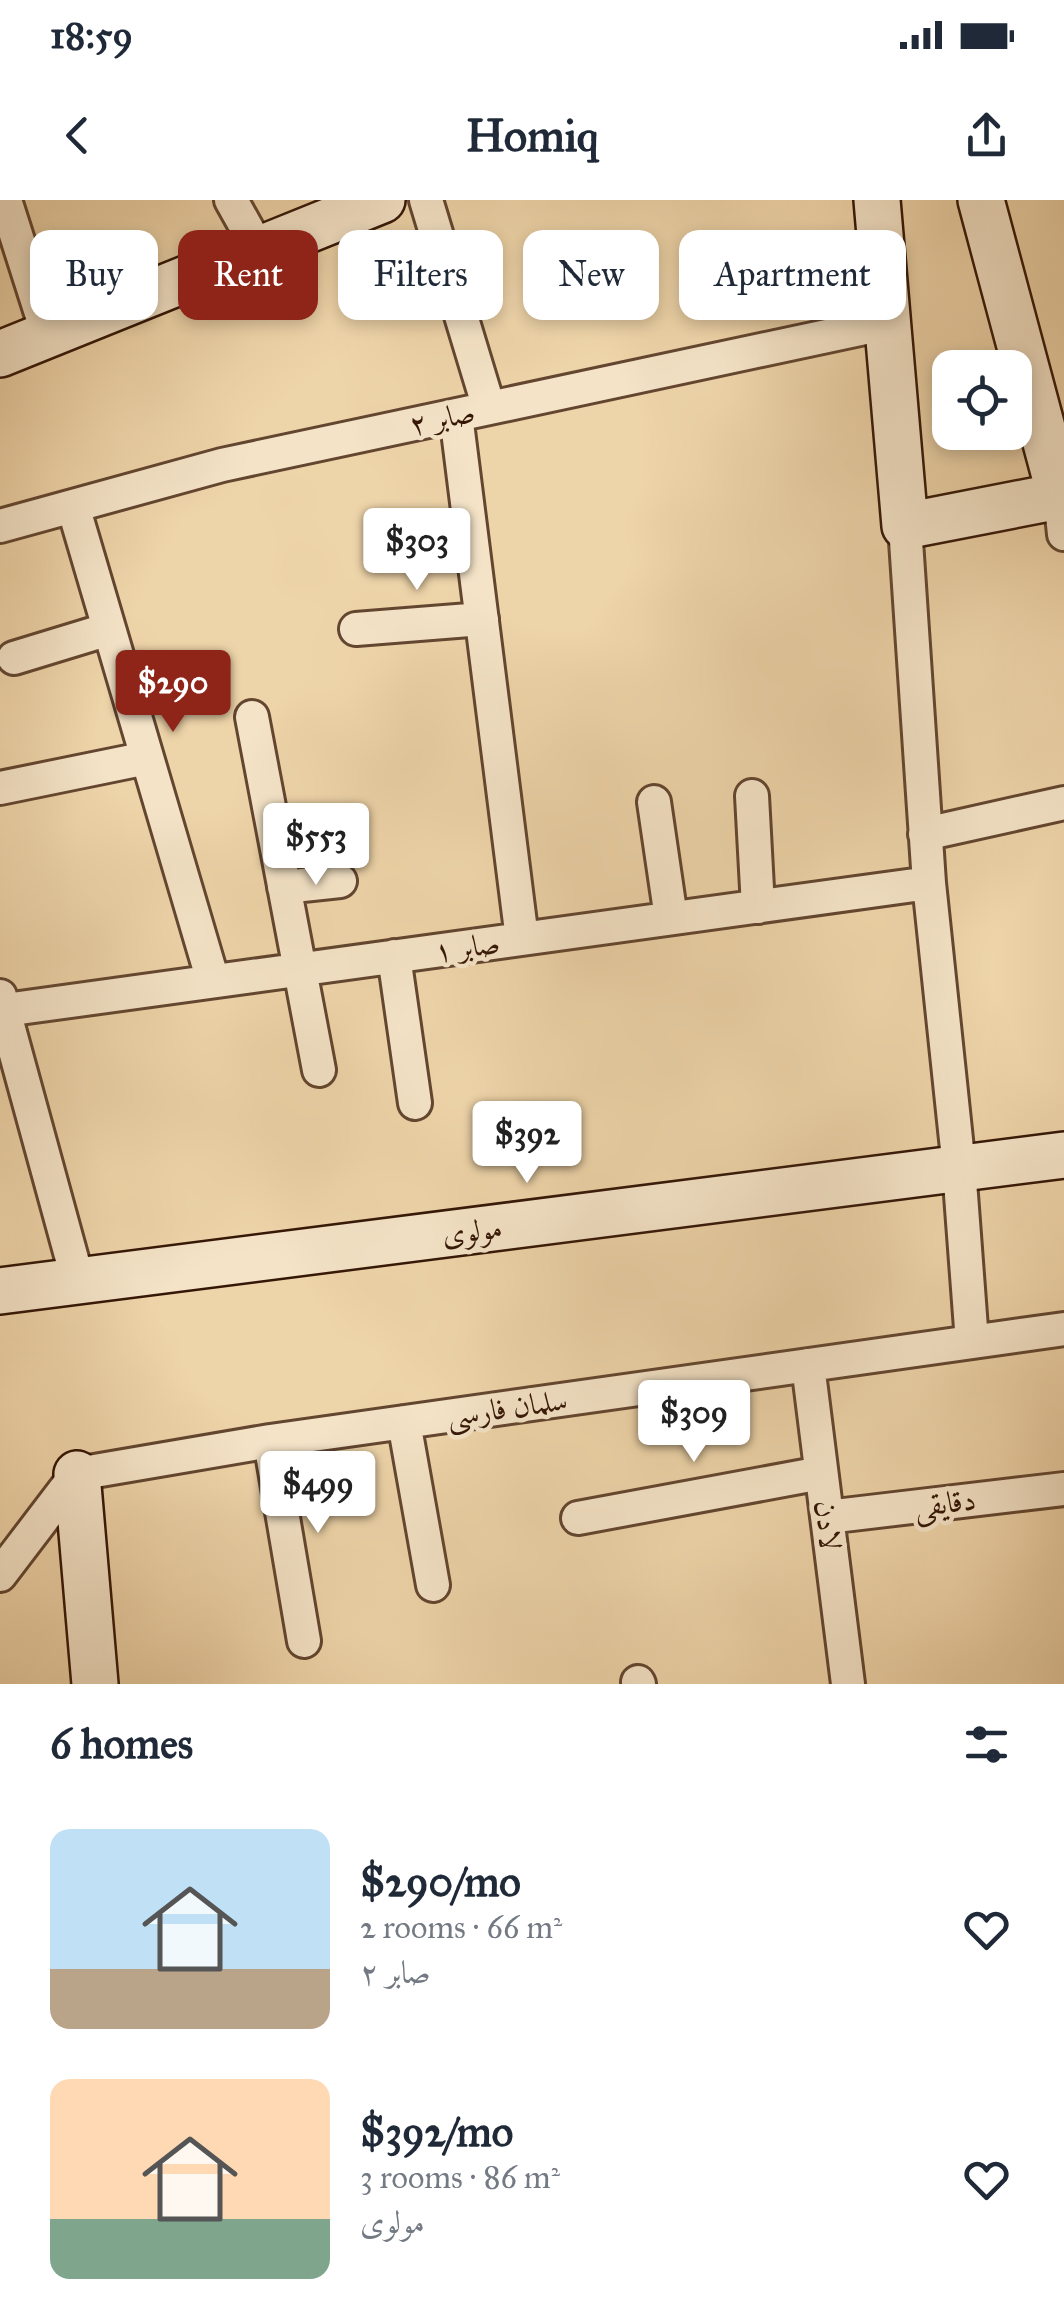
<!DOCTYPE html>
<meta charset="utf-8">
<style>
:root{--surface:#fff;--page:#f6f6f7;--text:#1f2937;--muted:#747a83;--accent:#8f2418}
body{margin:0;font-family:"IM FELL Great Primer",Amiri,serif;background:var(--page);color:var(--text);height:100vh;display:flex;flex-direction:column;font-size:38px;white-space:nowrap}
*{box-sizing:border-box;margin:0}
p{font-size:32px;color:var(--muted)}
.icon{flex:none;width:55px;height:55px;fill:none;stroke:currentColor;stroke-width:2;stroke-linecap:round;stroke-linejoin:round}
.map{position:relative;height:1484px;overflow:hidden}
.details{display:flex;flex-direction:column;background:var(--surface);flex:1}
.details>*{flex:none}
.banner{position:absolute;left:30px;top:30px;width:1005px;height:90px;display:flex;gap:20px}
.controls{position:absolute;left:932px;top:150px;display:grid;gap:20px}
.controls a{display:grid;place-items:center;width:100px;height:100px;border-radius:20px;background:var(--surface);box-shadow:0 5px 15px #0003;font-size:50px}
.price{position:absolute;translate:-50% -85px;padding:0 22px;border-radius:10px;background:#fff;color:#222;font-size:32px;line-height:65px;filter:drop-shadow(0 2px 5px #0008)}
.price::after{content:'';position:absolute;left:50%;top:60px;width:30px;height:22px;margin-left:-15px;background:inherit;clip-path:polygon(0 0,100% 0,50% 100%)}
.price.active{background:var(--accent);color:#fff}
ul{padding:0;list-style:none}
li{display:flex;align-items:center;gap:30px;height:250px;padding:0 50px}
li span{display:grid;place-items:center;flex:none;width:280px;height:200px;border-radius:20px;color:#555}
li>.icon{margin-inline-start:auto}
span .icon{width:120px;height:120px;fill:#fffc;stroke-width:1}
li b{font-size:42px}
h2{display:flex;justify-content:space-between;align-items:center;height:120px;padding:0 50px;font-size:42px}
.tag{padding:0 35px;border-radius:20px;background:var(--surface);box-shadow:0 5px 15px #0003;font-size:35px;line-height:90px}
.tag.active{background:var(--accent);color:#fff}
.status{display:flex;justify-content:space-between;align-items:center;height:70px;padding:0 50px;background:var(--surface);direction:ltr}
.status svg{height:28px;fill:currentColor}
header{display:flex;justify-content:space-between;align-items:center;height:130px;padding:0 50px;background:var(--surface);font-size:45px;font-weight:800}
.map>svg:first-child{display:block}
</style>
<div class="status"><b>18:59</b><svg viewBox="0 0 49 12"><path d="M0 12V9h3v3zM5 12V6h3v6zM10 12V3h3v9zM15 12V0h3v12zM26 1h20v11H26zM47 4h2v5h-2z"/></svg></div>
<header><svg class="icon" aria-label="back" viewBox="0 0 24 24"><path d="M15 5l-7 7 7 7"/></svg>Homiq<svg class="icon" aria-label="share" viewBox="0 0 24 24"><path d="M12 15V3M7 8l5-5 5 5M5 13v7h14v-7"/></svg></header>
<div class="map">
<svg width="1064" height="1484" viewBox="0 0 1064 1484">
<rect width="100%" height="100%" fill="#eed4a9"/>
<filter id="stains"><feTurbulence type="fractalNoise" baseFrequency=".002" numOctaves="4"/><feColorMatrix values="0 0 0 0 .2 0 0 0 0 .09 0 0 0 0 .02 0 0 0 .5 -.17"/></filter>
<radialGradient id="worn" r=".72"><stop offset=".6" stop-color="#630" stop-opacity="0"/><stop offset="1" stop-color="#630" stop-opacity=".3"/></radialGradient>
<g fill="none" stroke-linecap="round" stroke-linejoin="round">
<g stroke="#634630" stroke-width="38">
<path id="street" d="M5,0L48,135
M231,0L259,50
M426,0L489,208
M456,215L522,739
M1060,295L1064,334
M73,306L213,781
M0,326L222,265L888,123
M905,326L929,683L959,968L972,1142
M356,429L482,419
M14,458L109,429
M252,517L319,870
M0,588L147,558
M752,596L758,707
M654,602L671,718
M925,634L1064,603
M284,687L340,681
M394,756L415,903
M0,796L78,1081
M5,810L929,683
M808,1165L848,1484
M404,1222L433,1385
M270,1241L304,1441
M827,1317L1064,1289
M578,1318L821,1273
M0,1375L77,1274L270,1241L1064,1129
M638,1482L639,1484"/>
</g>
<g stroke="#351707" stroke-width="50">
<path id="secondary" d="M877,0L905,326L1064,295
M981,0L1060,295
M0,154L382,0
M0,1091L1064,955
M77,1274L95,1484"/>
</g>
<use href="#street" stroke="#f4e3c7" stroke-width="32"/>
<use href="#secondary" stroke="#f4e3c7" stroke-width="45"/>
</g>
<g text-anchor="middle" stroke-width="9" stroke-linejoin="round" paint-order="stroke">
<g font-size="30" fill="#351707" stroke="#f4e3c7">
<text transform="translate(442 218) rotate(-12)" y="10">صابر ۲</text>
<text transform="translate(467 747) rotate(-8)" y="10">صابر ۱</text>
<text transform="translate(472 1031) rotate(-7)" y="10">مولوی</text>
<text transform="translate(507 1208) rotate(-8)" y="10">سلمان فارسی</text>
<text transform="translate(945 1303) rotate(-7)" y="10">دقایقی</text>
<text transform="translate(828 1325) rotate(83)" y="10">لادن</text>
</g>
</g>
<rect width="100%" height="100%" filter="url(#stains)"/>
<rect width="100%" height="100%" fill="url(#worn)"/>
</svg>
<div class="controls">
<a><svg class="icon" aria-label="locate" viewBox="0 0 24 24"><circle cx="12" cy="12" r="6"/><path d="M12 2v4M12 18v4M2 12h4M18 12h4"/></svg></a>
</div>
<b class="price" style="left:417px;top:393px">$303</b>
<b class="price active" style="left:173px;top:535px">$290</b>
<b class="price" style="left:316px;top:688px">$553</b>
<b class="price" style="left:527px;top:986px">$392</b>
<b class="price" style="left:694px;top:1265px">$309</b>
<b class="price" style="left:318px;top:1336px">$499</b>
<div class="banner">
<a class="tag">Buy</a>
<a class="tag active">Rent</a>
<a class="tag">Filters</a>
<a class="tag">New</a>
<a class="tag">Apartment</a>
</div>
</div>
<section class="details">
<h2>6 homes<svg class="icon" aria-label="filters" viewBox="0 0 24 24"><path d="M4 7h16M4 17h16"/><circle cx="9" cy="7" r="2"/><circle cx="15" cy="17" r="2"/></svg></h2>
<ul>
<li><span style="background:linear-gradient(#bfe0f5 70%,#b9a48a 0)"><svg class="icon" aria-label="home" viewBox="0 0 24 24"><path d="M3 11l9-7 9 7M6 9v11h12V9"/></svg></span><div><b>$290/mo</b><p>2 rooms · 66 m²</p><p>صابر ۲</p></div><svg class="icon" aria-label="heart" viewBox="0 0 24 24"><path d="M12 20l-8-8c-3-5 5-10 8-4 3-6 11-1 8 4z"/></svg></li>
<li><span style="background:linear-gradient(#ffd9b3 70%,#7fa58c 0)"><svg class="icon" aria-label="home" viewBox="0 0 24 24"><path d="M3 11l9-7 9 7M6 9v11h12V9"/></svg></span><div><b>$392/mo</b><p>3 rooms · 86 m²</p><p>مولوی</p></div><svg class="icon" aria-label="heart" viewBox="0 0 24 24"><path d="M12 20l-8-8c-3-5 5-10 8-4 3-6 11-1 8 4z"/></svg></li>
</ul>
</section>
